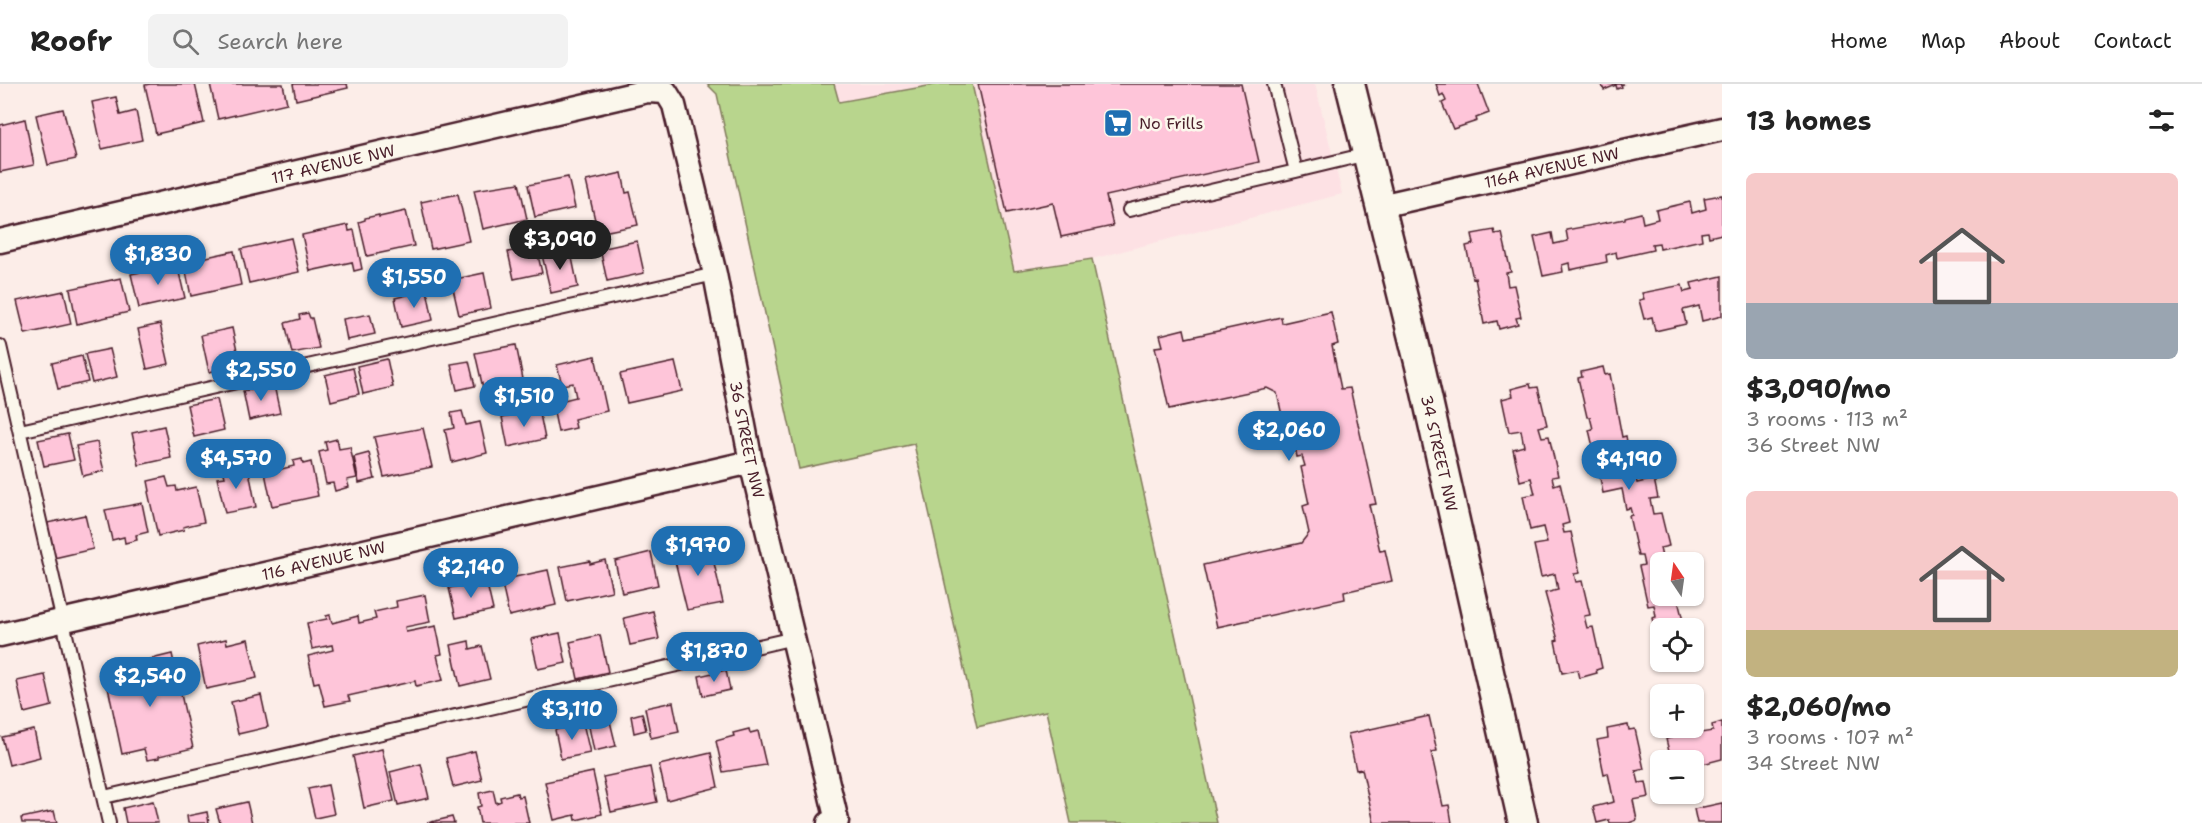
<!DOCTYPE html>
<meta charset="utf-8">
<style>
:root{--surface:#fff;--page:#f2f2f2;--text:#222;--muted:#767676;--line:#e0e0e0;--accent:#1f6fb2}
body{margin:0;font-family:"Shantell Sans",sans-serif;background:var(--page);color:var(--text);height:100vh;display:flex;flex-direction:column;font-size:22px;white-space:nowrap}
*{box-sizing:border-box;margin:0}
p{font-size:20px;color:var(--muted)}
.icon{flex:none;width:33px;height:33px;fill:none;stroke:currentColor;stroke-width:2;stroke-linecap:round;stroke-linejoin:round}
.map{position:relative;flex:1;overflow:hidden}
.panel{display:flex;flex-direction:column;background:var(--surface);width:480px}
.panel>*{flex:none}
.needle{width:39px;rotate:347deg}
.buttons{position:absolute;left:1650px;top:468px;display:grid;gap:12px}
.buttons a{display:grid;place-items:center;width:54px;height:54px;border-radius:9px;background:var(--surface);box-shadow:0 2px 4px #0004;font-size:30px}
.price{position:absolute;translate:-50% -51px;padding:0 14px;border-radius:21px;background:var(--accent);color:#fff;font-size:20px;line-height:39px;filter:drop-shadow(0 2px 3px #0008)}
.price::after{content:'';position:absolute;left:50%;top:36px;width:18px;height:14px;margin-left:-9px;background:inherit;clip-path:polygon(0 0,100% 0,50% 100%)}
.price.current{background:#222;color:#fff}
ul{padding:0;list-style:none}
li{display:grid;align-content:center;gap:12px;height:318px;padding:0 24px}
li span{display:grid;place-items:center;height:186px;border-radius:9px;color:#555}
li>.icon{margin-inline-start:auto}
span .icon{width:108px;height:108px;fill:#fffc;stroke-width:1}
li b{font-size:26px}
h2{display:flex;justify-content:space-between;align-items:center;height:72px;padding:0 24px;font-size:26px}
header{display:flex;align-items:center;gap:36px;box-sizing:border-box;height:84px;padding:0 30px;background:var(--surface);border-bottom:2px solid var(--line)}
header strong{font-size:28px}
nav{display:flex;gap:33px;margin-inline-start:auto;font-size:21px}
.search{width:420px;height:54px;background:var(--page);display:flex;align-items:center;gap:15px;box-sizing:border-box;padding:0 21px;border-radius:9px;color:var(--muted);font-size:22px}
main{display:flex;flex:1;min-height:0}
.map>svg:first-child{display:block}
</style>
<header>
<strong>Roofr</strong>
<div class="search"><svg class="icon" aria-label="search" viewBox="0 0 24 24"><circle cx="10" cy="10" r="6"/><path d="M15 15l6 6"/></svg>Search here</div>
<nav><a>Home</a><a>Map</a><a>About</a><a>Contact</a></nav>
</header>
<main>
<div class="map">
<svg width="1722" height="739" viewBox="0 0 1722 739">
<rect width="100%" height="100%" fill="#fcede8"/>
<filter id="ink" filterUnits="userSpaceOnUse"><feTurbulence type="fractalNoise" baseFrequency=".0167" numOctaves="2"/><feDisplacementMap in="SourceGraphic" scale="12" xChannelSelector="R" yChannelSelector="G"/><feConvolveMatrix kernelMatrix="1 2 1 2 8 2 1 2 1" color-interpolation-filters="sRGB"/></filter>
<g filter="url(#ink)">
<path fill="#fde1e4" d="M834,0H939L838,18Z
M972,0H1315L1342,110L1092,175L1014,187Z"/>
<path fill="#b8d58d" stroke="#817a5c" stroke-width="1.5" d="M707,0H834L839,18L939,0H972L1014,187L1092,175L1217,739H1071L1046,627L977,643L914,360L799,385L717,10Z"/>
<path fill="#fec5d9" stroke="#4a1f2b" stroke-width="1.5" d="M150,0H195L204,39L156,50L145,1Z
M210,0H283L287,19L218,35Z
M293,0H347L348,4L296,16Z
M978,0H1241L1259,78L1106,112L1113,142L1061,153L1053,119L1007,129Z
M1436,0H1478L1489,29L1476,34L1477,37L1453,45L1442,19L1446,17L1443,10L1440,12Z
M1601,0H1624L1621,1L1622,3L1617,5L1616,1L1604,6Z
M116,13L120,31L136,27L142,56L102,65L92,18Z
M63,25L76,75L48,81L36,31Z
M25,35L34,81L0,88V41Z
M622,89L626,109L630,108L638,141L598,149L586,97Z
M568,93L575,124L535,133L528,101Z
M519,99L527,135L483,145L474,106Z
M458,110L469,157L431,165L421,118Z
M1722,111V150L1709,153L1708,148L1701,149L1702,156L1660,165L1659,159L1652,160L1653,166L1617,174L1616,168L1606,171L1607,178L1570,186L1569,179L1562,181L1563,188L1543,192L1534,153L1552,149L1554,160L1568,157L1566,146L1625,135V133L1641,129L1643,139L1658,135L1656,126L1690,118L1692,129L1706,125L1704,114Z
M406,127L414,162L367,172L359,138L365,136V134L379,131V133Z
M348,141L349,147L354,146L362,185L354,187L352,178L310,187L302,151Z
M1494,146L1495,150L1502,149L1511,188L1506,189L1508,202L1514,201L1521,233L1516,234L1518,240L1499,245L1497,237L1484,240L1475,194L1473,195L1466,162L1474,160L1472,150Z
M291,154L299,188L249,199L241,165Z
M637,157L644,189L607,197L600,165Z
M536,162L542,189L514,195L508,168Z
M570,164L578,203L551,209L542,171Z
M234,167L241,201L191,212L184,178Z
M177,180L185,214L139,224L131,190Z
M484,189L491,224L459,231L451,196Z
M1722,192V232L1702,237L1699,222L1683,226L1686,240L1655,247L1652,233L1644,235L1639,216L1644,215L1642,209L1682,201L1684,208L1693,206L1691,199Z
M121,194L129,228L77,240L70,205Z
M427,206L433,236L401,243L395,214Z
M64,207L71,240L25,250L17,217Z
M1331,228L1338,260L1332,262L1341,305L1350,304L1376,420L1369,421L1380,467L1385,466L1392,497L1344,508L1345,515L1217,543L1203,481L1301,459L1309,449L1303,422L1309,420L1301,383L1305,382L1302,372L1297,373L1289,334L1283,336L1277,309L1267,304L1169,325L1155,263L1163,262L1160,251L1184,245L1186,254L1281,233L1282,239Z
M308,229L310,234H312L319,264L292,269L285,239L300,235L299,231Z
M370,230L375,250L347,256L343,235Z
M160,240L169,280L147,285L138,245Z
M232,244L240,281L209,288L201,251Z
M516,261L523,295L483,304L475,269Z
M110,265L117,293L92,299L85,270Z
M82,272L88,298L58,305L52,279Z
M595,272L607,327L574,335L576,344L558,348L552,319L576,313L573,299L562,301L557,281Z
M387,275L393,303L363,310L357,282Z
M469,277L475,302L457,306L451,280Z
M675,278L682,307L627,319L620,290Z
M1603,283L1605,291L1610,290L1622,353L1626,352L1629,370L1623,371L1626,386L1633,384L1637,399L1654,395L1658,414L1650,415L1653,430L1661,429L1669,462L1660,464L1663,478H1660V512H1677L1684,541L1660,544L1655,547L1652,534L1656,533L1654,521L1648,522L1639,482L1644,481L1642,472H1638L1629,432L1632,431L1630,424L1626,425L1622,405L1603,409L1599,389L1605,387L1603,379L1597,380L1589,346L1593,345L1590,333H1587L1578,294L1582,293L1581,288Z
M353,284L359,310L331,317L325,291Z
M1530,300L1531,304L1538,303L1547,341L1539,343L1542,353L1549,352L1558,392L1552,393L1554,401L1560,399L1569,439L1562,441L1564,449L1571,448L1580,489L1574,490L1576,498L1582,497L1590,531L1584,532L1587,544L1593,543L1602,584L1596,586L1597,589L1579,594L1577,586L1562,589L1555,557L1558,556L1545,509L1558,506L1555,490L1541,493L1534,461L1547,459L1543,443L1530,446L1523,412L1535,410L1531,394L1520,397L1513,365L1524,362L1521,346L1509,348L1502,315L1513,312L1511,305Z
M274,301L280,329L249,336L243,307Z
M217,315L224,346L194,353L187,321Z
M539,325L545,355L508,363L502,333Z
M462,327L466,341L480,338L487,369L452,378L445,346L454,344L451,329Z
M164,342L171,374L139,381L132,349Z
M423,344L432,383L384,393L374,353Z
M68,350L74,376L44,382L38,356Z
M337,355L339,365L350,363L357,394L347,396L349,403L335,407L333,399L326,400L319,368L327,366L325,358Z
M97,358L104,387L83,392L76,362Z
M369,369L375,395L359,399L354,373Z
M302,375L303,380L311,378L318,412L272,422L265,389L294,382L293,377Z
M239,382L240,389L249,387L256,423L225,429L217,394L225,393L223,385Z
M166,393L169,403L176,402L177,407L196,403L204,438L183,443L184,446L158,452L148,408L150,407L148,397Z
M142,419L148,448L136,451L137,456L125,459L124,453L112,456L105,426Z
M85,431L93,465L54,474L47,439Z
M697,460L698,464L710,461L723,519L687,526L673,469L686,466L685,463Z
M651,468L658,501L622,509L615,477Z
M605,476L612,507L567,517L560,483L590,477V480Z
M548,486L556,521L509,532L501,496Z
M486,496L493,526L456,534L449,504Z
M425,511L430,538L405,543L406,548L436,542L442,570L437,571L443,596L416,602L415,597L348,612L350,617L325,622L319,598L314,599L308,572L333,566L332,561L312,565L307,539L327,535L326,532L330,531L332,539L358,532L359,539L376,535L374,528L397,523L396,517Z
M653,527L659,555L630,561L624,534Z
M560,549L566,579L538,585L531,555Z
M600,551L608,588L578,595L570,558Z
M226,555L227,560L248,555L257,594L206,605L197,562Z
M469,557L470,565L482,562L490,595L460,602L451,561Z
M172,570L193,664L159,672V674L147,676L144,665L122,670L106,594L127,589L125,578L139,576V578Z
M726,586L730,606L703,612L699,592Z
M45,591L52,622L24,629L17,597Z
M261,611L268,643L238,650L231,618Z
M673,618L679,648L651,654L645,624Z
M642,629L646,646L634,649L631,632Z
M1429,632L1437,667L1431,668L1443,722L1449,721L1452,739H1374L1362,685L1356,686L1348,650Z
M609,633L616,662L594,667L588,638Z
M1722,638V675L1695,682L1696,685H1694V676H1671L1666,655L1671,654L1670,651L1700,644L1701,649L1713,647L1712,641Z
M583,639L590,669L561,675L555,646Z
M1628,641L1629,646L1635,645L1644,685L1636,687L1639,699L1646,698L1649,713L1633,716L1637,736L1629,739H1610L1609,736L1597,739L1593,723L1614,718L1608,689L1604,690L1597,656L1608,654L1607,645Z
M749,645L750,649L758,647L766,681L723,688L716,657L734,652L733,649Z
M34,646L40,673L9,681L2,653Z
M382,665L394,717L364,724L353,672Z
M475,667L482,696L453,703L446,674Z
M711,669L718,703L667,716L659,681Z
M421,680L429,714L398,721L390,688Z
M650,683L657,718L611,728L603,693Z
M593,688L602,730L576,736L575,731L554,736L545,698Z
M328,701L334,730L315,734L308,705Z
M493,706L496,719L501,717L500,713L517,709L518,713L523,712L529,739H480L477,723L481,722L479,709Z
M153,717L158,739H126L123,724Z
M247,718L252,739H220L216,725Z
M1722,719V739H1697L1694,725Z
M54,727L57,739H22L21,734Z
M207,728L209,739H188L187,732Z
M452,733L454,739H427Z"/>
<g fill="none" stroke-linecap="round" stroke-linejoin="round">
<g stroke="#4a1f2b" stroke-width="16">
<path id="service" d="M1274,0L1296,87L1367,70
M1129,126L1296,87
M0,262L109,739
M20,347L715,190
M104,713L794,554"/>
</g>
<g stroke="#4a1f2b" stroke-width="27">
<g id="minor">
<path id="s1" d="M1380,122L1722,45"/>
<path id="s2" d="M0,157L647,7L666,8L674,21L715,190L751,378L837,737L829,739"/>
<path id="s3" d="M0,551L751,378"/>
</g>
</g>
<g stroke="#4a1f2b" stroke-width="33">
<g id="tertiary">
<path id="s4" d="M1350,0L1421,286L1523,739"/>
</g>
</g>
<use href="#service" stroke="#fbf7ec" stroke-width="12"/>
<use href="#minor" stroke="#fbf7ec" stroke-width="22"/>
<use href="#tertiary" stroke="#fbf7ec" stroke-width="28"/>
</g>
</g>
<defs>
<g id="supermarket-square" transform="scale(1.5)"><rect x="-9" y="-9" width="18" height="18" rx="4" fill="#1f6fb2" stroke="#fbf7ec"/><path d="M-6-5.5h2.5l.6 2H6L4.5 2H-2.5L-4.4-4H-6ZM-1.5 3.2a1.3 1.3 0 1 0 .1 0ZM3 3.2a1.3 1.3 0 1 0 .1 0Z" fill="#fff"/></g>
</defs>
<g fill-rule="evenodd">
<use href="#supermarket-square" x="1118" y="39"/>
</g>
<g text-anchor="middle" stroke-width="5" stroke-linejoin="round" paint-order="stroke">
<g font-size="16" fill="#4a1f2b" stroke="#fbf7ec" text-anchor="start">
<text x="1139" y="45">No Frills</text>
</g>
<g font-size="16" fill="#4a1f2b" stroke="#fbf7ec">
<text dy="6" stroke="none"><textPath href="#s2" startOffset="342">117 AVENUE NW</textPath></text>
<text dy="6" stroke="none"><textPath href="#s1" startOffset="176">116A AVENUE NW</textPath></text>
<text dy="6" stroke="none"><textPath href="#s2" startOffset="1041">36 STREET NW</textPath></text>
<text dy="6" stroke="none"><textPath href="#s4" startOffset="380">34 STREET NW</textPath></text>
<text dy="6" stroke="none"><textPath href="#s3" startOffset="332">116 AVENUE NW</textPath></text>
</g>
</g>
</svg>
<div class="buttons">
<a><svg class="needle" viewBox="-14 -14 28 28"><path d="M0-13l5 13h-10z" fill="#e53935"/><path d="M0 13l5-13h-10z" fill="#767676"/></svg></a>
<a><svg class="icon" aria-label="locate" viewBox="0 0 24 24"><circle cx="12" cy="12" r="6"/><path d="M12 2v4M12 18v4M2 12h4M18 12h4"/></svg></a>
<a>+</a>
<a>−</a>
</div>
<b class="price current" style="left:560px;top:187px">$3,090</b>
<b class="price" style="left:158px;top:202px">$1,830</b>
<b class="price" style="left:414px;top:225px">$1,550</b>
<b class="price" style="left:261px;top:318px">$2,550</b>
<b class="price" style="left:524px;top:344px">$1,510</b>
<b class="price" style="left:1289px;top:378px">$2,060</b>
<b class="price" style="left:236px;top:406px">$4,570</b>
<b class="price" style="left:1629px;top:407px">$4,190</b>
<b class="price" style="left:698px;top:493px">$1,970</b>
<b class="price" style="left:471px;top:515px">$2,140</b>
<b class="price" style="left:714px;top:599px">$1,870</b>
<b class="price" style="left:150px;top:624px">$2,540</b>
<b class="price" style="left:572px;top:657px">$3,110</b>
</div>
<section class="panel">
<h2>13 homes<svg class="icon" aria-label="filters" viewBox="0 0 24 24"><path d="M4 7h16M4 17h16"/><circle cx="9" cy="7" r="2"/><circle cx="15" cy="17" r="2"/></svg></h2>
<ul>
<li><span style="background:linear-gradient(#f6c9c9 70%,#9aa5b1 0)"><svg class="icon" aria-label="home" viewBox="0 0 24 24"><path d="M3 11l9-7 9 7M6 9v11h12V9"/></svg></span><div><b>$3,090/mo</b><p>3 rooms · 113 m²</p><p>36 Street NW</p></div></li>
<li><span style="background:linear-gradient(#f6c9c9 75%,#c2b280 0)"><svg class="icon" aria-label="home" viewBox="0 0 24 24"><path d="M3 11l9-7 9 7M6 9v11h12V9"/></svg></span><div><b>$2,060/mo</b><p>3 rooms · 107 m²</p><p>34 Street NW</p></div></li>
</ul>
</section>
</main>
